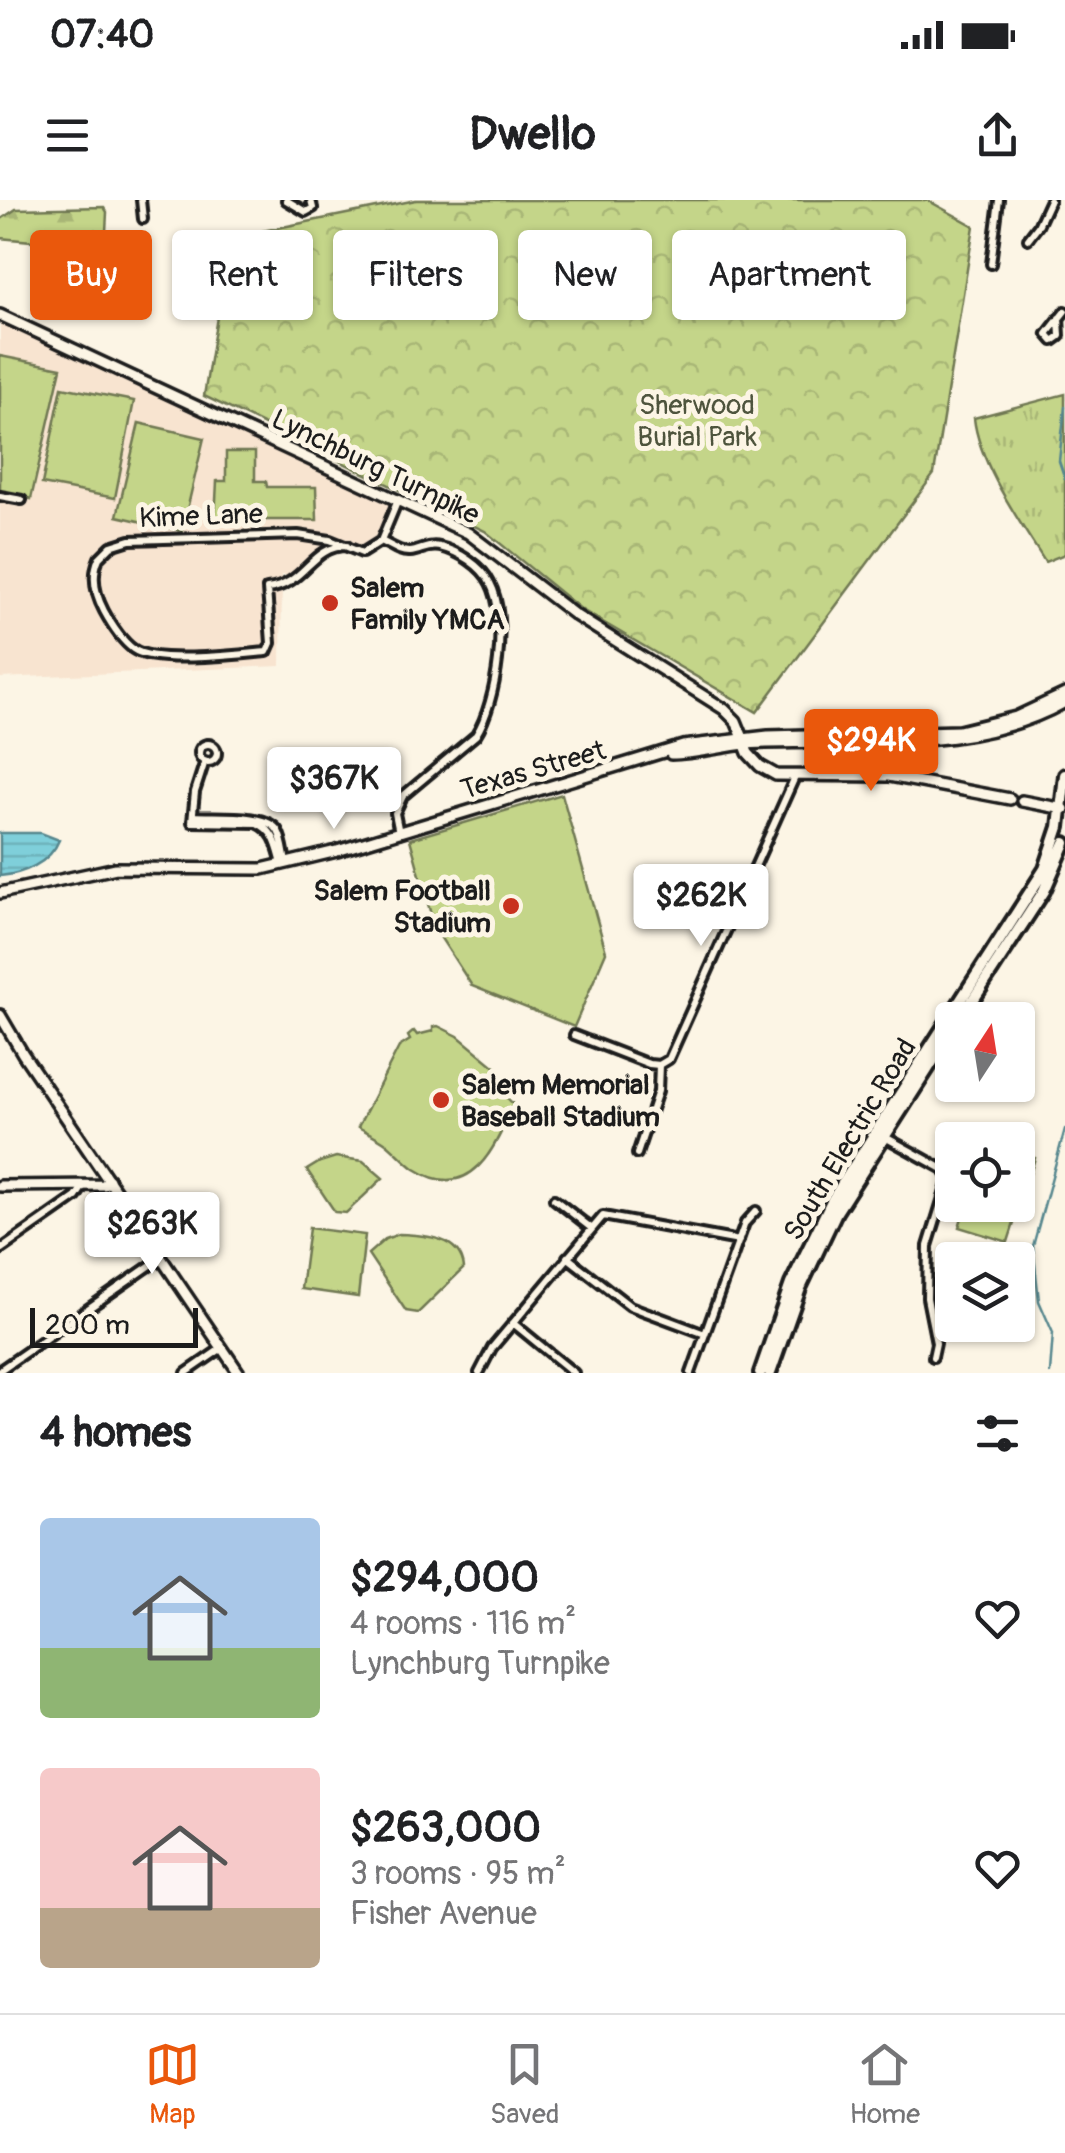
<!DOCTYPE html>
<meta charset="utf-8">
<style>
:root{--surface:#fff;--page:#f6f6f6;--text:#202124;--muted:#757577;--line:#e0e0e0;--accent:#ea580c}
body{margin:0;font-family:Pangolin,sans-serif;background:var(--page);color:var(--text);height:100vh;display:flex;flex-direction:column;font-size:38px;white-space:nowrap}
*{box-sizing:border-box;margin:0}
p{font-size:32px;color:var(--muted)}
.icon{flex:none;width:55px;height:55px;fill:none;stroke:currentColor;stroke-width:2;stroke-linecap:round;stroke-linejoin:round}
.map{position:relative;height:1173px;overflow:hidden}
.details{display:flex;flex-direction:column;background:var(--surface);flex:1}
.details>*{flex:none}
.hud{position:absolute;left:30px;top:30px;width:1005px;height:90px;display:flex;gap:20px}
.needle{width:65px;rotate:12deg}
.tools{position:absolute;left:935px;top:802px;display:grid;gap:20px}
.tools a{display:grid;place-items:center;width:100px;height:100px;border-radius:10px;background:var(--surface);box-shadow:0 2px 8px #0004;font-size:50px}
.scale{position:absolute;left:30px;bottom:25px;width:168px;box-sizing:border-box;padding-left:10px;border:5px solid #1c1c1c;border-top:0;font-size:28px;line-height:35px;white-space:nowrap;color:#1c1c1c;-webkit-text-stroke:8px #fcf5e5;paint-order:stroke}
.price{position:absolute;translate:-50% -85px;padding:0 22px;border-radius:10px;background:#fff;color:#222;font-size:32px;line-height:65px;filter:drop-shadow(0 2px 5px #0008)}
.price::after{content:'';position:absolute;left:50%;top:60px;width:30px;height:22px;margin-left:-15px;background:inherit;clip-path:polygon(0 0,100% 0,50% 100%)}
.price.selected{background:var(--accent);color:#fff}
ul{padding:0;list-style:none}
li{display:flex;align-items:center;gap:30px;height:250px;padding:0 40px}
li span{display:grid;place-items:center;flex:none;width:280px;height:200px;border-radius:10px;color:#555}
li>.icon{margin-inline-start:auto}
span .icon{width:120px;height:120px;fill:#fffc;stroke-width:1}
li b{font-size:42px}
h2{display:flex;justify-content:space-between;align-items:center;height:120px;padding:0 40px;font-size:42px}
.chip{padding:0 35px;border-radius:10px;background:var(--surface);box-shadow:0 2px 8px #0004;font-size:35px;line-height:90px}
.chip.selected{background:var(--accent);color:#fff}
.status{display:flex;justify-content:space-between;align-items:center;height:70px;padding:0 50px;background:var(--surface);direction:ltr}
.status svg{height:28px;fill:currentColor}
header{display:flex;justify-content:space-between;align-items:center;height:130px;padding:0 40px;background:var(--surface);font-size:45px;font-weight:800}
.dock{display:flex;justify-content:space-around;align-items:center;height:140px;border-top:2px solid var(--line);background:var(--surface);font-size:28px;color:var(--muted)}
.dock a{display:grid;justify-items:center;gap:5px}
.dock .selected{color:var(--accent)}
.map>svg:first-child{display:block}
</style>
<div class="status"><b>07:40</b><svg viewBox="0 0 49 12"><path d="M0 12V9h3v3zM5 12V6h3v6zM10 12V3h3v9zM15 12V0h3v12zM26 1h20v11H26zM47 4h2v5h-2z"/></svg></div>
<header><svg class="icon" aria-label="menu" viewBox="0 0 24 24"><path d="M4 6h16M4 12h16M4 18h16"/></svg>Dwello<svg class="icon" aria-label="share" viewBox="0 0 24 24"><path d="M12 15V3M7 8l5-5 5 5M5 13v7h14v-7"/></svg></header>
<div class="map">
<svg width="1065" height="1173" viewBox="0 0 1065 1173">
<defs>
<pattern id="grass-tufts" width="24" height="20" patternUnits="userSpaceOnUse" patternTransform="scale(2.5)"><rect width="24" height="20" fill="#c4d589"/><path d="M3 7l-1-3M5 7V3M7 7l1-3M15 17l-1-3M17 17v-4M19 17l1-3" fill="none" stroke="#a8b676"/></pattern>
<pattern id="forest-firs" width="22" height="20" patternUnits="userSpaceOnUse" patternTransform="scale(2.5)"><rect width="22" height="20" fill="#c4d589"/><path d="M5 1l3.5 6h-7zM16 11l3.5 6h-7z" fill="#a8b676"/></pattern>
<pattern id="park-crowns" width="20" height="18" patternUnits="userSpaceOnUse" patternTransform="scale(2.5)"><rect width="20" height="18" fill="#c4d589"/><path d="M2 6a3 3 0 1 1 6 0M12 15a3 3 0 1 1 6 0" fill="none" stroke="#a8b676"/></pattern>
<pattern id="water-rules" width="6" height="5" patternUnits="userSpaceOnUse" patternTransform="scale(2.5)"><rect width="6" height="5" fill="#7fcfda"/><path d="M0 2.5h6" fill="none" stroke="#6db1ba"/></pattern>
</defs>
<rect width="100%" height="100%" fill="#fcf5e5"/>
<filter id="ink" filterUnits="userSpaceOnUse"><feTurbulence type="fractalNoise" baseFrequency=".01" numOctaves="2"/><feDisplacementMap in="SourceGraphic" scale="20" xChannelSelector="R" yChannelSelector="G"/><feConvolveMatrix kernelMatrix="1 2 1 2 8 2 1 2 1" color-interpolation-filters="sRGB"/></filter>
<g filter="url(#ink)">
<path fill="#f8e4d0" d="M0,115L398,299L383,338L368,351L330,341L303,361L302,375H282L281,466L0,478Z"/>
<path fill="url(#grass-tufts)" stroke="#707852" stroke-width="2.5" d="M1065,194V354L1045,362C1020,322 979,264 974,218Z"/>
<path fill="url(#forest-firs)" stroke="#707852" stroke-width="2.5" d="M104,7L107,12L106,32C112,39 128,47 129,56C130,75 101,78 88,73L68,49L53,43L0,38V20L16,9Z"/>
<path fill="url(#park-crowns)" stroke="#707852" stroke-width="2.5" d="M416,0H927L974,26L934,274L757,512L582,410L485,331L204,196L226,62L253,33Z"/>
<path fill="#c4d589" stroke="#707852" stroke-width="2.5" d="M0,156L61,168L31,299L0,293Z
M62,187L134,201L115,298L42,284Z
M139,223L204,238L182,331L117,316Z
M226,252H255V281H266L267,287H316L317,320H215L217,281H226Z
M562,594L606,752L574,827L472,786L435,729L410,639Z
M438,826L458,836L499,870L491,881L513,904C497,946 471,1005 415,969C404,961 396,951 386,943C378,937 367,932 358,927L399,847L410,840L408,836L414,831L417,835L433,831V827Z
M1018,952L1035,958L1008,1042L959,1027L966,1005H1018Z
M336,957L363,961L383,978L346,1013L335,1012L307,970L320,962Z
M309,1028L365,1035L358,1097L301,1089Z
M399,1034C425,1035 461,1037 464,1068L418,1113L406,1111L368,1054L385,1039Z"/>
<path fill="url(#water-rules)" stroke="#57878e" stroke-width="2.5" d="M0,633H41L59,640C50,663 23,674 0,676Z"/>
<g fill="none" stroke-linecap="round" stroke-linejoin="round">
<path stroke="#57878e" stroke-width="2.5" d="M1065,207L1059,261L1065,279
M1050,1173L1053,1133L1039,1101L1033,1046L1065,929"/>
<g stroke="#1c1c1c" stroke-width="14">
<path id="minor" d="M141,0L143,19
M286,0L306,12L313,8L311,0
M1028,39L1038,26L1050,0
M991,64L999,0
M1059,118L1060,136L1053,141L1047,134L1065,111
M0,296L22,300
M381,341C390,345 400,353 410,352C421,351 428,344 440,347C458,351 482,366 490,383C509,418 497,502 476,535L403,596L395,613L399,633
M347,346C310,346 306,385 267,389L271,443L267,452C239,454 155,465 133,449C121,440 111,424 104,411C95,394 91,376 99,358L111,346L130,340L298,335L330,340L362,353L381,341L398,300
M199 553a9 9 0 1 1 18 0a9 9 0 1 1-18 0Z
M205,561L195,592L192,622L257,623C275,631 277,646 282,664
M193,616C214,618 267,612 278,631C283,640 284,653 286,663
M574,835L649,864L659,865L669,859L795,577
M885,937L943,969L949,978L928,1046L927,1098L936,1143L933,1157
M637,954L658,891L659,865
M554,999L591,1028
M0,1050L76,997L84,985
M567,1057L630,1106L705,1134
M513,1123L574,1173
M0,1170L161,1058
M186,1173L222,1148
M479,1173L492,1148L603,1016L739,1041
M691,1173L745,1023L756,1011"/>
</g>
<g stroke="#1c1c1c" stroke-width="16">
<path id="tertiary" d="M0,115L468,333L575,415L724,509L736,521L743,538
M0,986L104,985L109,980"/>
</g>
<g stroke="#1c1c1c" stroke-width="16">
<path id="secondary" d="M743,540L748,553L760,566L776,575L889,576L1010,599
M671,554C696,554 722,546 747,544C855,537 967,557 1065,502
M1022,601L1064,609
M0,693L116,668L262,669L337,651L683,546L768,536L959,531L1016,517L1065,494
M0,815L23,854L239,1173"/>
</g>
<g stroke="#1c1c1c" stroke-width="18">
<path id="primary" d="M960,820L1044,691L1065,643
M760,1173L791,1084L833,999L1045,669L1059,627L1065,575
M770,1173L800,1088L836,1012L952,831"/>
</g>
<use href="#minor" stroke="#fcf5e5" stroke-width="6"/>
<use href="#tertiary" stroke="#fcf5e5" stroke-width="9"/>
<use href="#secondary" stroke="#fcf5e5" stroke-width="9"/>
<use href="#primary" stroke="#fcf5e5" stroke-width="10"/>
</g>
</g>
<g fill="#c8321e" stroke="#fcf5e5" stroke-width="4">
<circle cx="330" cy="403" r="10"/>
<circle cx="511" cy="706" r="10"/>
<circle cx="441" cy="900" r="10"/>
</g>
<g text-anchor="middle" stroke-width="10" stroke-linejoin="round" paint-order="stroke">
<g font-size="28" fill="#4e543d" stroke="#fcf5e5">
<text x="697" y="214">Sherwood<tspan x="697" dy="32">Burial Park</tspan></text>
</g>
<g font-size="28" fill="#1c1c1c" stroke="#fcf5e5">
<text transform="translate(376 266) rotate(26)" y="10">Lynchburg Turnpike</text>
<text transform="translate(201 315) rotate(-2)" y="10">Kime Lane</text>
<text transform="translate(533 569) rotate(-16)" y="10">Texas Street</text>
<text transform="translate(849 939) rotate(-59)" y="10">South Electric Road</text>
</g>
<g font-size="28" font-weight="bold" fill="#1c1c1c" stroke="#fcf5e5" text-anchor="start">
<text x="350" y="397">Salem<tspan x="350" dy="32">Family YMCA</tspan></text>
<text x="491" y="700" text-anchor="end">Salem Football<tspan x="491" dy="32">Stadium</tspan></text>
<text x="461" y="894">Salem Memorial<tspan x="461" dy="32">Baseball Stadium</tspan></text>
</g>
</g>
</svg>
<div class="tools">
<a><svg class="needle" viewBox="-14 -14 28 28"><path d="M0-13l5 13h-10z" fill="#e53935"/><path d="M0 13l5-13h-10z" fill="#757577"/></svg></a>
<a><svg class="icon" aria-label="locate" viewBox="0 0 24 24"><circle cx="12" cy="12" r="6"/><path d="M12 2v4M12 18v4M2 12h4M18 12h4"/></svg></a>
<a><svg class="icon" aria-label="layers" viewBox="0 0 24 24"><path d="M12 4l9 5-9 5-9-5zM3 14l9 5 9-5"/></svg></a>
</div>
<div class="scale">200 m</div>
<b class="price selected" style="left:871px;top:594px">$294K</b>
<b class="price" style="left:334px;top:632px">$367K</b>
<b class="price" style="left:701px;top:749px">$262K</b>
<b class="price" style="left:152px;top:1077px">$263K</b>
<div class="hud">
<a class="chip selected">Buy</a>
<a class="chip">Rent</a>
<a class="chip">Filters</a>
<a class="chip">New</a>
<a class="chip">Apartment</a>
</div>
</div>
<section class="details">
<h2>4 homes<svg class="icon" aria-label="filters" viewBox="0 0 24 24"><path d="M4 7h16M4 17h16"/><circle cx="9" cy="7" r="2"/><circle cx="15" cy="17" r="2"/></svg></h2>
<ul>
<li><span style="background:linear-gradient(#a9c7e8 65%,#8fb573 0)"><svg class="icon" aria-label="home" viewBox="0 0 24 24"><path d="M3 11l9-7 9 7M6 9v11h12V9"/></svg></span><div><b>$294,000</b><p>4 rooms · 116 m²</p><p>Lynchburg Turnpike</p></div><svg class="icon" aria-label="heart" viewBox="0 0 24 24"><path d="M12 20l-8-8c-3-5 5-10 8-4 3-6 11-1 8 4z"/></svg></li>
<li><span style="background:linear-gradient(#f6c9c9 70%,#b9a48a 0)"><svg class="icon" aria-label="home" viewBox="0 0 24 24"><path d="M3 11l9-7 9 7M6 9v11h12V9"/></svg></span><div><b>$263,000</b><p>3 rooms · 95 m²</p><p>Fisher Avenue</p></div><svg class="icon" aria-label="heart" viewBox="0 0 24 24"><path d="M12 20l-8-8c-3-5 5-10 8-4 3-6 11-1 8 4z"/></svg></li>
</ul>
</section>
<nav class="dock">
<a class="selected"><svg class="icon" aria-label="map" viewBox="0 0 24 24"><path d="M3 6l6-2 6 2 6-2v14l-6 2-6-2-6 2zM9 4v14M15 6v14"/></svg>Map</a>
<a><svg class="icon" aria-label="saved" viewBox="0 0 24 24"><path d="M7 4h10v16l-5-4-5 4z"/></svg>Saved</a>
<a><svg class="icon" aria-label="home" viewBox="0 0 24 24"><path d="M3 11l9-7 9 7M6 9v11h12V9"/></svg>Home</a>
</nav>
